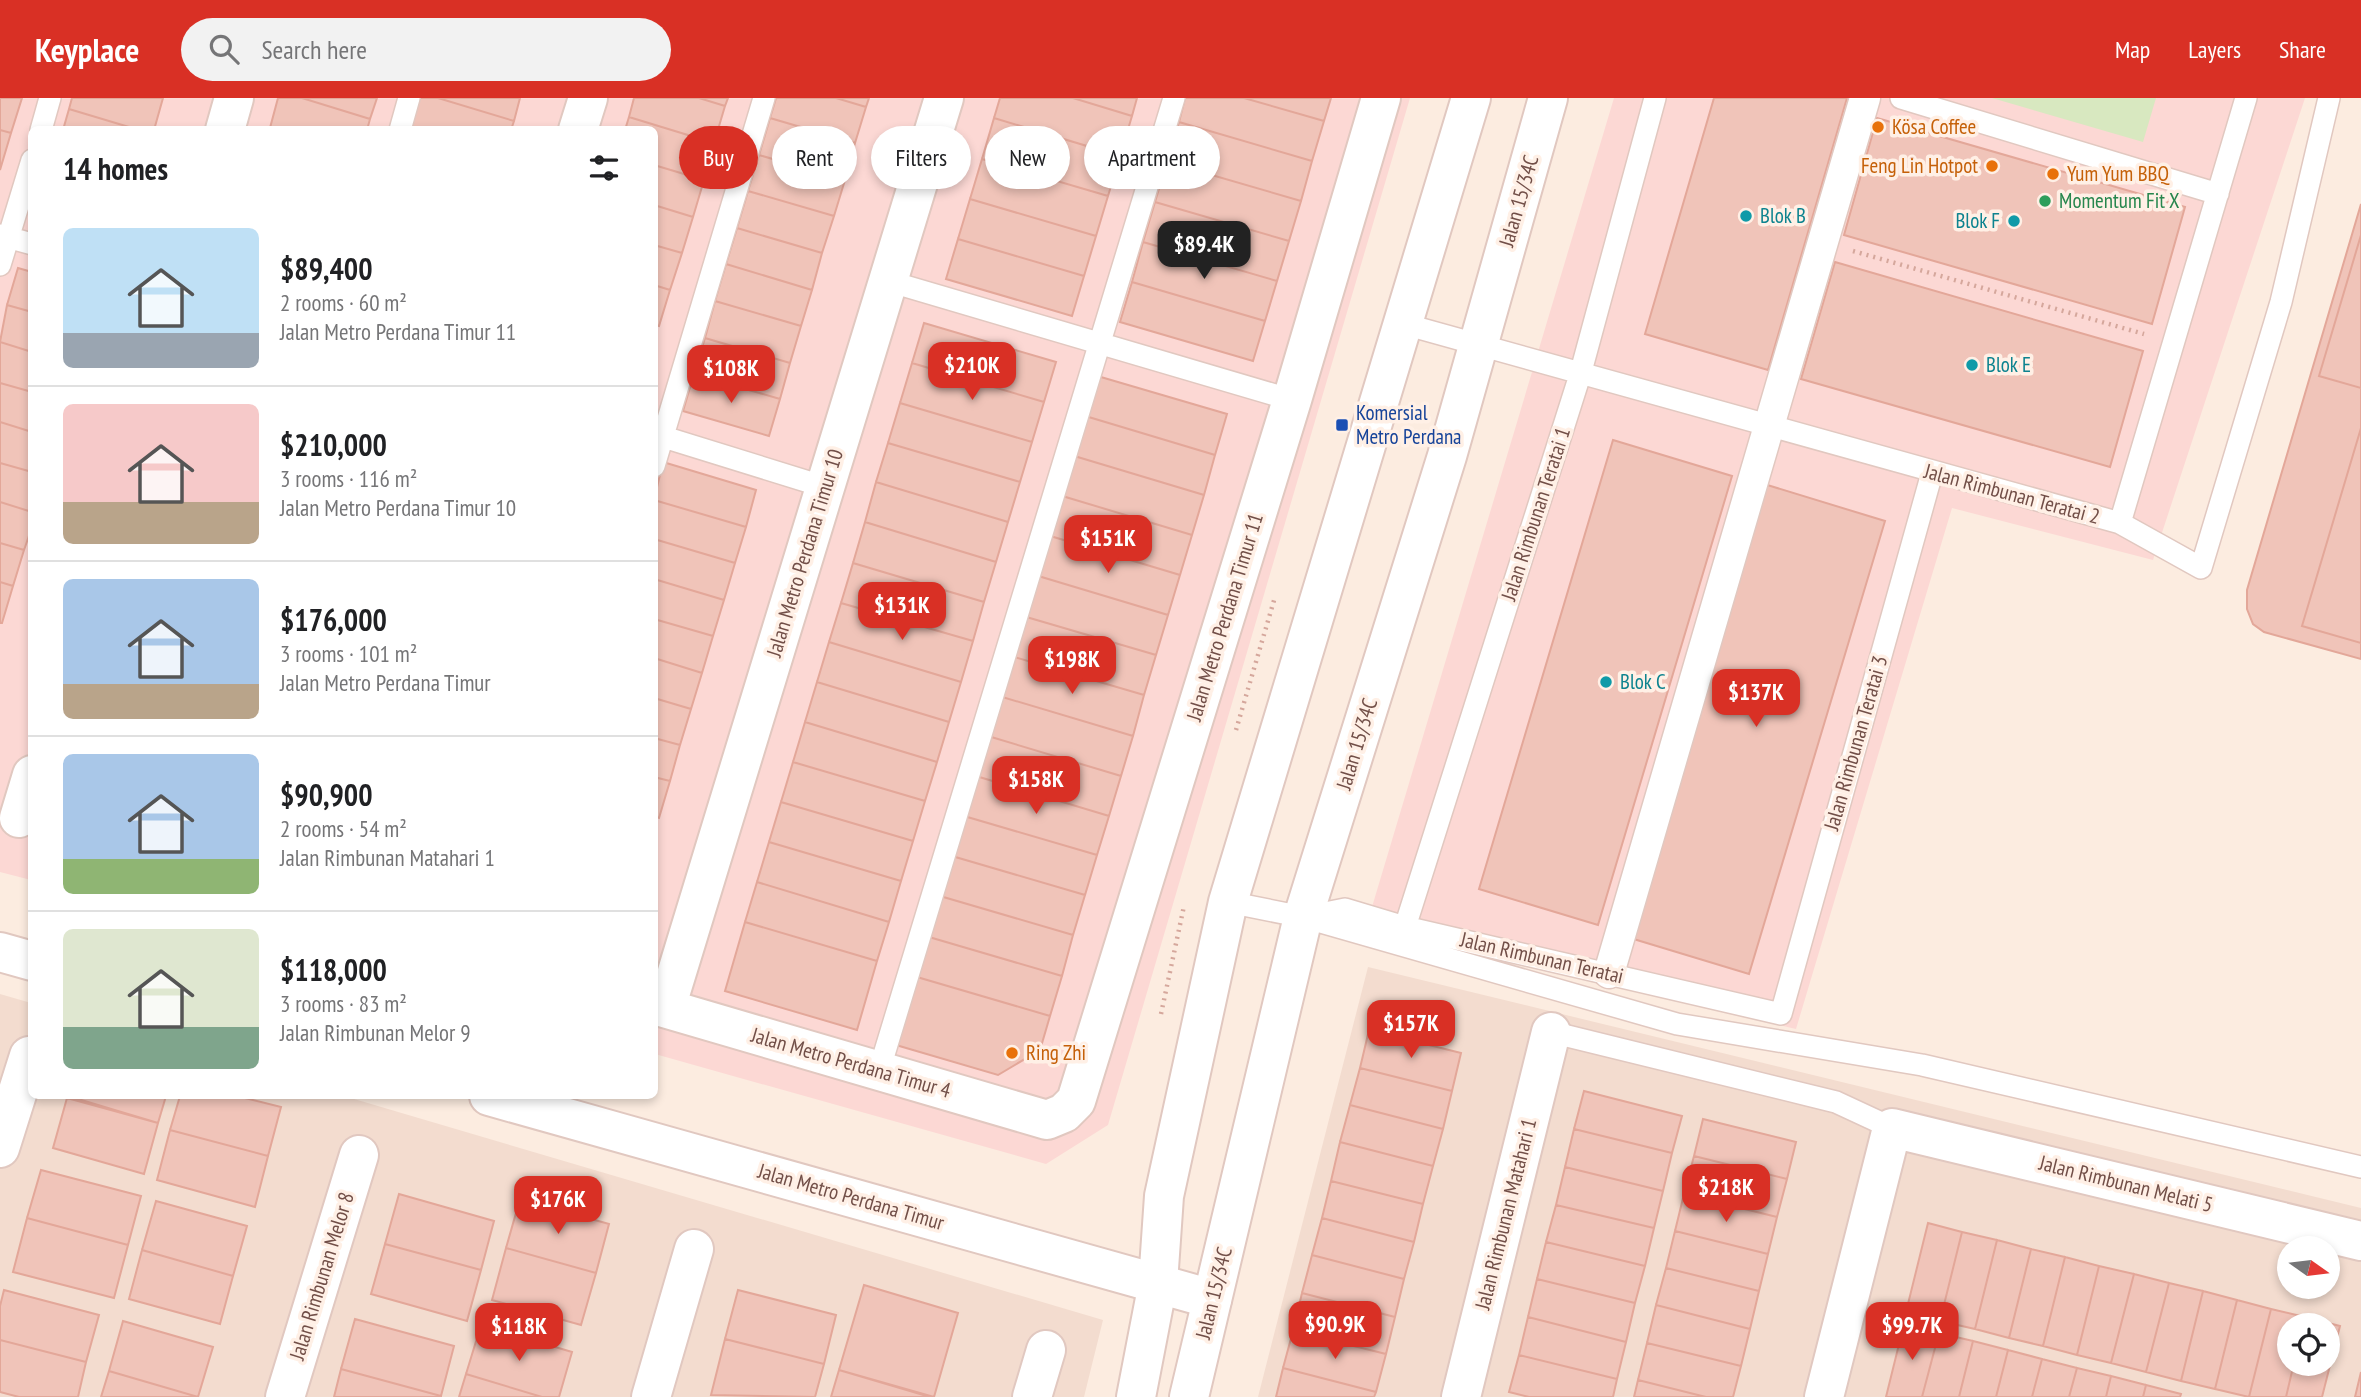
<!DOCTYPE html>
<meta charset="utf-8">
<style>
:root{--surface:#fff;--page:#f2f2f2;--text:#202124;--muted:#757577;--line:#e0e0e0;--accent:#d93025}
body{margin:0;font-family:"PT Sans Narrow",sans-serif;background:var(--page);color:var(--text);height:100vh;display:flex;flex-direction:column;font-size:26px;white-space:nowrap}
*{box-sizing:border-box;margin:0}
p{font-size:23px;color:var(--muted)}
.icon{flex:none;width:38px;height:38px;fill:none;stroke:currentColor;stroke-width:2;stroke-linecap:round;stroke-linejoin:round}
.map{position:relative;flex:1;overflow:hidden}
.side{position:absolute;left:28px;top:28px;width:630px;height:973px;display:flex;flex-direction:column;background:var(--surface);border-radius:10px;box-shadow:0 4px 10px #0003}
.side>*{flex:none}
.hud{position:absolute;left:679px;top:28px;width:665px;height:63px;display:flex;gap:14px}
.needle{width:46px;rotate:104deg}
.controls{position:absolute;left:2277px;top:1138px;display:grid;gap:14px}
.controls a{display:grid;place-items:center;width:63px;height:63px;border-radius:50%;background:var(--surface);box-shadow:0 4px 10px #0003;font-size:35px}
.price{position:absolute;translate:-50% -60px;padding:0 16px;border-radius:14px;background:var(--accent);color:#fff;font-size:23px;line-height:46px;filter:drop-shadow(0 2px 4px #0008)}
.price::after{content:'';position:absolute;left:50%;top:42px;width:21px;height:16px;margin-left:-10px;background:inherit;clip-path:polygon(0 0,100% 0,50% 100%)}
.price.current{background:#222;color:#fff}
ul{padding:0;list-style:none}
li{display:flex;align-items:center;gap:21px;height:175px;padding:0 35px}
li+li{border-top:2px solid var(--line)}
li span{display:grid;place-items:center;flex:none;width:196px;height:140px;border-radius:10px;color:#555}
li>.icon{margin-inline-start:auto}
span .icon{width:84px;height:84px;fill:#fffc;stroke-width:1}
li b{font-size:30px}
h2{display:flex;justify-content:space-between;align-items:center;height:84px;padding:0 35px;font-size:30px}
.pill{padding:0 24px;border-radius:32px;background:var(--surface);box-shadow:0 4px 10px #0003;font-size:24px;line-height:63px}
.pill.current{background:var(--accent);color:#fff}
header{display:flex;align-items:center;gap:42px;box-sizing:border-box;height:98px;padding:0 35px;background:var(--accent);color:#fff}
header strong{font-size:33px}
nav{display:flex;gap:38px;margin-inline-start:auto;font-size:24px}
.search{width:490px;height:63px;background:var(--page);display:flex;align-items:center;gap:18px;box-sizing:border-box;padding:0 24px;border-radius:38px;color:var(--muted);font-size:26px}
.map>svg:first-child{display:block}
</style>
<header>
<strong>Keyplace</strong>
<div class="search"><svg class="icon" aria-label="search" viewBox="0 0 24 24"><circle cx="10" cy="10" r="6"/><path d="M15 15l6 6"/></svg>Search here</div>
<nav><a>Map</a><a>Layers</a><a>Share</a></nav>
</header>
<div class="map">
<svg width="2361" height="1299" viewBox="0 0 2361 1299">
<rect width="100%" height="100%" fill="#fcece0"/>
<path fill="#f3dccf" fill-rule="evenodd" d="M1368,869L2361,1110V1299H1258ZM2289,1150H2328V1188H2289ZM2289,1227H2328V1265H2289Z
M0,896L31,905L32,998H344L1103,1222L1084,1299H0Z"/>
<path fill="#fcd8d4" d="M0,0H1410L1108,1027L1046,1066L655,956L654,32H32L31,782L0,774Z
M1614,0H2305L2153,462L1952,410L1796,931L1366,829Z"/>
<path fill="#d8e8c0" d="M1992,0H2156L2143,44Z"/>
<path fill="#f0c4b9" stroke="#e3a799" stroke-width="2" d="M0,0H22L11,35L0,32Z
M72,0H163L154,32H139L69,11Z
M278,0H302L370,21L367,32H275L270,30Z
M302,0H377L370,21Z
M418,0H438L514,23L511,32H409Z
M438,0H520L514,23Z
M634,0H699L725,8L714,45L629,19Z
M699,0H728L725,8Z
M776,0H836L866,9L855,45L770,20Z
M836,0H869L866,9Z
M1000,0H1073L1132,18L1120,58L994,20Z
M1073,0H1137L1132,18Z
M1185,0H1244L1324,23L1312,63L1179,24Z
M1244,0H1331L1324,23Z
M1714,0H1847L1768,272L1645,236Z
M69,11L139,32H63Z
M629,19L714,45L704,82L654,67V32H625Z
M770,20L855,45L845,82L759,57Z
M994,20L1120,58L1108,98L982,61Z
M1877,20L2185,109L2152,226L1844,137Z
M1179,24L1312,63L1301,103L1167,64Z
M0,32L11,35L0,72Z
M759,57L845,82L834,118L748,93Z
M982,61L1108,98L1096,138L970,101Z
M1167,64L1301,103L1289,143L1155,104Z
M654,67L704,82L693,119L654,107Z
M748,93L834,118L822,155L737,130Z
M970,101L1096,138L1084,178L958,141Z
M1155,104L1289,143L1277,183L1143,144Z
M2361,106V561L2264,534L2253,526L2247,511V492Z
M654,107L693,119L682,155L654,147Z
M737,130L822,155L812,192L726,166Z
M2361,137V290L2319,278Z
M958,141L1084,178L1072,218L946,181Z
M1143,144L1277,183L1265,223L1132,184Z
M654,147L682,155L670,192L654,187Z
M1835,164L2143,253L2110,369L1801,281Z
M726,166L812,192L801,228L715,203Z
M18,170L32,174V214L7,207Z
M1132,184L1265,223L1253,263L1120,224Z
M654,187L670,192L659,228L654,227Z
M715,203L801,228L790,265L705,240Z
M7,207L32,214V254L0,244Z
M924,225L1056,264L1044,304L912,265Z
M705,240L790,265L780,301L694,276Z
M0,244L32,254V294L0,285Z
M912,265L1044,304L1032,344L900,305Z
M694,276L780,301L769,338L683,313Z
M1094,277L1227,316L1215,357L1082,317Z
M0,285L32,294V334L0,324Z
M900,305L1032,344L1020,384L888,345Z
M1082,317L1215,357L1204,397L1071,357Z
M0,324L32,334V374L0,365Z
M2361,330V545L2302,528Z
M1613,342L1732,378L1598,827L1479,791Z
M888,345L1020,384L1008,424L876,384Z
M1071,357L1204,397L1192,437L1059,397Z
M663,364L756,392L746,429L654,402Z
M0,365L32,374V414L0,404Z
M876,384L1008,424L996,464L865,424Z
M1764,386L1885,423L1749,876L1627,839Z
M1059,397L1192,437L1180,477L1047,437Z
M654,402L746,429L735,465L654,441Z
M0,404L32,414V429L24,452L0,445Z
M865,424L996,464L984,504L853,465Z
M1047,437L1180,477L1168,517L1035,477Z
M654,441L735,465L724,502L654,481Z
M0,445L24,452L13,488L0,484Z
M853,465L984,504L973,543L841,505Z
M1035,477L1168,517L1156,557L1023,518Z
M654,481L724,502L713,538L654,521Z
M0,484L13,488L2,525H0Z
M841,505L973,543L961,584L829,544Z
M1023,518L1156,557L1144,597L1011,558Z
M654,521L713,538L702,575L654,560Z
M829,544L961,584L949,624L817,584Z
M1011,558L1144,597L1133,638L999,598Z
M654,560L702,575L691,611L654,600Z
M817,584L949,624L937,664L805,624Z
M999,598L1133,638L1121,678L988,638Z
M654,600L691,611L680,647L654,640Z
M805,624L937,664L925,703L793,664Z
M988,638L1121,678L1109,718L976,678Z
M654,640L680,647L670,683L654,679Z
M793,664L925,703L913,743L781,704Z
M976,678L1109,718L1097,757L964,718Z
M654,679L670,683L659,720L654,718Z
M781,704L913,743L901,783L769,744Z
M964,718L1097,757L1085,797L952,758Z
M769,744L901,783L889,824L757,784Z
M952,758L1085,797L1073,837L940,798Z
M757,784L889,824L877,863L745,824Z
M940,798L1073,837L1062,878L929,839Z
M745,824L877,863L857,932L725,893Z
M929,839L1062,878L1050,918L917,879Z
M917,879L1050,918L1040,952L998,977L896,947Z
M1369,932L1461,955L1452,993L1360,970Z
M1360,970L1452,993L1443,1031L1350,1007Z
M1584,993L1682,1018L1672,1055L1574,1031Z
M68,998H166L158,1025Z
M180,998H237L281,1009L268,1058L170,1032Z
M67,1000L158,1025L144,1076L53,1050Z
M1350,1007L1443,1031L1433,1068L1340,1044Z
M1703,1021L1796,1044L1787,1081L1694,1058Z
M1574,1031L1672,1055L1663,1093L1565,1069Z
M170,1032L268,1058L255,1109L157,1082Z
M1340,1044L1433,1068L1423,1106L1331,1083Z
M1694,1058L1787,1081L1777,1119L1684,1096Z
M1565,1069L1663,1093L1654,1130L1556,1107Z
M41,1072L141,1098L128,1147L27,1120Z
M1331,1083L1423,1106L1414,1144L1322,1120Z
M399,1096L494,1123L481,1172L385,1146Z
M1684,1096L1777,1119L1768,1156L1675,1133Z
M520,1101L609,1126L596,1175L506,1150Z
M156,1103L247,1128L233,1178L142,1152Z
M1556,1107L1654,1130L1645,1168L1546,1144Z
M27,1120L128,1147L114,1200L13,1174Z
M1322,1120L1414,1144L1404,1181L1312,1157Z
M1928,1125L1962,1134L1940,1223L1906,1214Z
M1675,1133L1768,1156L1759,1193L1666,1170Z
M1962,1134L1997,1142L1975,1231L1940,1223Z
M1997,1142L2031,1151L2009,1240L1975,1231Z
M1546,1144L1645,1168L1635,1205L1537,1181Z
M385,1146L481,1172L467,1223L371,1196Z
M506,1150L596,1175L581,1227L492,1202Z
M2031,1151L2065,1159L2043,1248L2009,1240Z
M142,1152L233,1178L220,1226L129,1201Z
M1312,1157L1404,1181L1395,1219L1302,1195Z
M2065,1159L2099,1168L2077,1257L2043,1248Z
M2099,1168L2134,1176L2111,1265L2077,1257Z
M1666,1170L1759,1193L1750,1231L1656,1207Z
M2134,1176L2169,1185L2146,1274L2111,1265Z
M1537,1181L1635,1205L1626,1244L1528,1219Z
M2169,1185L2203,1193L2181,1283L2146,1274Z
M864,1187L958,1215L934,1299L839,1272Z
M4,1192L99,1217L86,1264L0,1242V1208Z
M738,1192L836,1217L824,1266L725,1241Z
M2203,1193L2237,1202L2215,1291L2181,1283Z
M1302,1195L1395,1219L1386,1256L1293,1233Z
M2237,1202L2271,1211L2249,1299L2215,1291Z
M1656,1207L1750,1231L1741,1268L1647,1245Z
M2271,1211L2305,1219L2304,1227H2289V1265H2294L2286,1299H2249Z
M1528,1219L1626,1244L1617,1281L1519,1257Z
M2305,1219L2340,1228L2322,1299H2286L2294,1265H2328V1227H2304Z
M355,1221L454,1248L441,1298L341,1271Z
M123,1223L213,1249L198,1299L109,1273Z
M1904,1226L1939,1235L1922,1299H1886Z
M481,1227L572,1254L559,1299H542L466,1276Z
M1293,1233L1386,1256L1376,1294L1283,1270Z
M1939,1235L1973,1243L1959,1299H1922Z
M725,1241L824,1266L815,1299L711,1297Z
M0,1242L86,1264L78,1299H19L0,1294Z
M1973,1243L2008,1252L1996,1299H1959Z
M1647,1245L1741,1268L1733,1299H1706L1638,1282Z
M2008,1252L2042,1261L2032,1299H1996Z
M1519,1257L1617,1281L1613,1299H1529L1509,1294Z
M2042,1261L2077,1270L2069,1299H2032Z
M1283,1270L1376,1294L1374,1299H1276Z
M2077,1270L2111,1278L2106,1299H2069Z
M341,1271L441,1298V1299H334Z
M839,1272L930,1299H831Z
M109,1273L198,1299H101Z
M2361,1274V1299H2355Z
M466,1276L542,1299H459Z
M2111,1278L2146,1287L2143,1299H2106Z
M1638,1282L1706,1299H1634Z
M2146,1287L2181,1296L2180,1299H2143Z"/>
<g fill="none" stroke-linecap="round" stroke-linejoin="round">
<g stroke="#e1c8c0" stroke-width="24">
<path id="service" d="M1901,0L2218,96
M41,32L50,0
M400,32L409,0
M0,137L32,146
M0,167L32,62
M888,183L1292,302
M1404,226L2120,425L2246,0
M654,336L825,389
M654,368L764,0
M2120,425L2201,470L2281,204L2329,0
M1228,804L1303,819L1677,926L1922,967L2361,1069
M1305,819L1345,811L1405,829L1781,916L1932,375
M1405,829L1580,277L1655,0
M1551,934L1836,1004L1892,1030
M879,973L1174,0"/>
</g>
<g stroke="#e1c8c0" stroke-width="33">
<path id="pedestrian" d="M1609,875L1865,0"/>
</g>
<g stroke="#e1c8c0" stroke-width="42">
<path id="minor" d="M225,32L234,0
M578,32L588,0
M19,720L32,677
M0,854L32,863
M654,907L1047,1022L1064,1015L1076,1003L1292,302L1381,0
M666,910L944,0
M489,998L1212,1201
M0,1050L29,958
M285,1299L359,1057
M651,1299L694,1151
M1032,1299L1046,1252
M1461,1299L1551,934
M1824,1299L1892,1030L2361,1143"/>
</g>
<g stroke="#e1c8c0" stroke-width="42">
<path id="tertiary" d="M1136,1299L1158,1185L1164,1098L1228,804L1471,0
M1189,1299L1303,819L1447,358L1548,0"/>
</g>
<path stroke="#d5a79c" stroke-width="4.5" stroke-dasharray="2 5" stroke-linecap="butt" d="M1853,153L2144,236
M1236,632L1275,499
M1161,916L1184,808"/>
<use href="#service" stroke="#fff" stroke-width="21"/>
<use href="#pedestrian" stroke="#fff" stroke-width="30"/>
<use href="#minor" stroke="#fff" stroke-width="38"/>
<use href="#tertiary" stroke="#fff" stroke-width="38"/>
</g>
<g fill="#e8710a" stroke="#fff0e6" stroke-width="2.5">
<circle cx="1878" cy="29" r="7"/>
<circle cx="1992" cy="68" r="7"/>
<circle cx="2053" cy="76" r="7"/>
<circle cx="1012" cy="955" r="7"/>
</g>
<circle fill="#2e9e5b" stroke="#fff0e6" stroke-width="2.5" cx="2045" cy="103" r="7"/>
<g fill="#0f9aa8" stroke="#fff0e6" stroke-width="2.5">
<circle cx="1746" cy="118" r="7"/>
<circle cx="2014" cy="123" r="7"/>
<circle cx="1972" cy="267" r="7"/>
<circle cx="1606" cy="584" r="7"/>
</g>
<rect fill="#1a4fb4" stroke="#fff0e6" stroke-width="2.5" x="1335" y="320" width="14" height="14" rx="3.5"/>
<g text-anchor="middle" stroke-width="7" stroke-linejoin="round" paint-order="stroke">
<g font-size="21" fill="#c56008" stroke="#fff0e6" text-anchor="start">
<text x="1892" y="36">Kösa Coffee</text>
<text x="1978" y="75" text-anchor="end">Feng Lin Hotpot</text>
<text x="2067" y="83">Yum Yum BBQ</text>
<text x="1026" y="962">Ring Zhi</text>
</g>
<g font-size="21" fill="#724f48" stroke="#fff0e6">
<text transform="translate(1519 103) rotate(-74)" y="7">Jalan 15/34C</text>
<text transform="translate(2012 396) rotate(15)" y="7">Jalan Rimbunan Teratai 2</text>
<text transform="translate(1536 416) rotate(-72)" y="7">Jalan Rimbunan Teratai 1</text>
<text transform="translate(805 455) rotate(-73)" y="7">Jalan Metro Perdana Timur 10</text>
<text transform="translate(1225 519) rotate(-73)" y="7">Jalan Metro Perdana Timur 11</text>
<text transform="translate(1856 645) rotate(-74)" y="7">Jalan Rimbunan Teratai 3</text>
<text transform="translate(1357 646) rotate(-73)" y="7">Jalan 15/34C</text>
<text transform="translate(1542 860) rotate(13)" y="7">Jalan Rimbunan Teratai</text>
<text transform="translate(851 965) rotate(16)" y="7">Jalan Metro Perdana Timur 4</text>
<text transform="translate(2126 1086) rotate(14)" y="7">Jalan Rimbunan Melati 5</text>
<text transform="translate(851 1099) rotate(16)" y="7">Jalan Metro Perdana Timur</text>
<text transform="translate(1506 1116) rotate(-76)" y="7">Jalan Rimbunan Matahari 1</text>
<text transform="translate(322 1178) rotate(-73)" y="7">Jalan Rimbunan Melor 8</text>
<text transform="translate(1214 1195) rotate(-76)" y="7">Jalan 15/34C</text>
</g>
<g font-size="21" fill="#27864d" stroke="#fff0e6" text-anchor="start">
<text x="2059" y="110">Momentum Fit X</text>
</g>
<g font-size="21" fill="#0d838f" stroke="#fff0e6" text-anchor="start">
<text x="1760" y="125">Blok B</text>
<text x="2000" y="130" text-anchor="end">Blok F</text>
<text x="1986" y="274">Blok E</text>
<text x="1620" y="591">Blok C</text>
</g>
<g font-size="21" fill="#164399" stroke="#fff0e6" text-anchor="start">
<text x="1356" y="322">Komersial<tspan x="1356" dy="24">Metro Perdana</tspan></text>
</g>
</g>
</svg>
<div class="controls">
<a><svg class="needle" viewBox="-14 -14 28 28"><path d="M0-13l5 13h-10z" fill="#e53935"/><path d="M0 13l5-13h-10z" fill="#757577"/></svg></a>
<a><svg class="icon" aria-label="locate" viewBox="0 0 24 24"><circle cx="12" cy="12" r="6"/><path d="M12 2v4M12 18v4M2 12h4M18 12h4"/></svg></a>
</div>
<b class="price current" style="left:1204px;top:183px">$89.4K</b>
<b class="price" style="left:972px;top:304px">$210K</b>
<b class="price" style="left:731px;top:307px">$108K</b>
<b class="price" style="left:1108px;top:477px">$151K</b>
<b class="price" style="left:902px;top:544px">$131K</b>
<b class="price" style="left:1072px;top:598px">$198K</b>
<b class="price" style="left:1756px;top:631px">$137K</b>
<b class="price" style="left:1036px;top:718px">$158K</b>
<b class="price" style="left:1411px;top:962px">$157K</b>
<b class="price" style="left:1726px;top:1126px">$218K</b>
<b class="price" style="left:558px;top:1138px">$176K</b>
<b class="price" style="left:1335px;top:1263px">$90.9K</b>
<b class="price" style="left:1912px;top:1264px">$99.7K</b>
<b class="price" style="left:519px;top:1265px">$118K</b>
<div class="hud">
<a class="pill current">Buy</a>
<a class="pill">Rent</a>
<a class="pill">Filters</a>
<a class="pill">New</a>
<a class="pill">Apartment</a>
</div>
<section class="side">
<h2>14 homes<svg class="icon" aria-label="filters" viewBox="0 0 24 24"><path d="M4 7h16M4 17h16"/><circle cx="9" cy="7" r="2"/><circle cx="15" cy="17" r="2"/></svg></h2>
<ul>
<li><span style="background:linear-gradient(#bfe0f5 75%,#9aa5b1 0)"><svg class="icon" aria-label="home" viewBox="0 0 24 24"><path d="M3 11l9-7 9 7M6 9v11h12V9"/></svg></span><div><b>$89,400</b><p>2 rooms · 60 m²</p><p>Jalan Metro Perdana Timur 11</p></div></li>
<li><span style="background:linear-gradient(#f6c9c9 70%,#b9a48a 0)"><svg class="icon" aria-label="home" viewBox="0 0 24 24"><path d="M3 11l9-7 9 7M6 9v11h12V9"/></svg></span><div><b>$210,000</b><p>3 rooms · 116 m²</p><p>Jalan Metro Perdana Timur 10</p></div></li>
<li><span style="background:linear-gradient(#a9c7e8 75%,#b9a48a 0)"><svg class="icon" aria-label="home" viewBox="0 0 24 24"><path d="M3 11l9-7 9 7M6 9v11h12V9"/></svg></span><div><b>$176,000</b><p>3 rooms · 101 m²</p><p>Jalan Metro Perdana Timur</p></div></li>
<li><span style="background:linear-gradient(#a9c7e8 75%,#8fb573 0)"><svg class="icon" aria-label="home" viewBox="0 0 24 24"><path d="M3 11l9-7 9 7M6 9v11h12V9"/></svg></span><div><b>$90,900</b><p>2 rooms · 54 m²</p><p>Jalan Rimbunan Matahari 1</p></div></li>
<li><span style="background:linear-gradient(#dfe7d0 70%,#7fa58c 0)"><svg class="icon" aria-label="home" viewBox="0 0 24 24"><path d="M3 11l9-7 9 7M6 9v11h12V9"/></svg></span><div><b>$118,000</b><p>3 rooms · 83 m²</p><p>Jalan Rimbunan Melor 9</p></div></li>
</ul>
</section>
</div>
